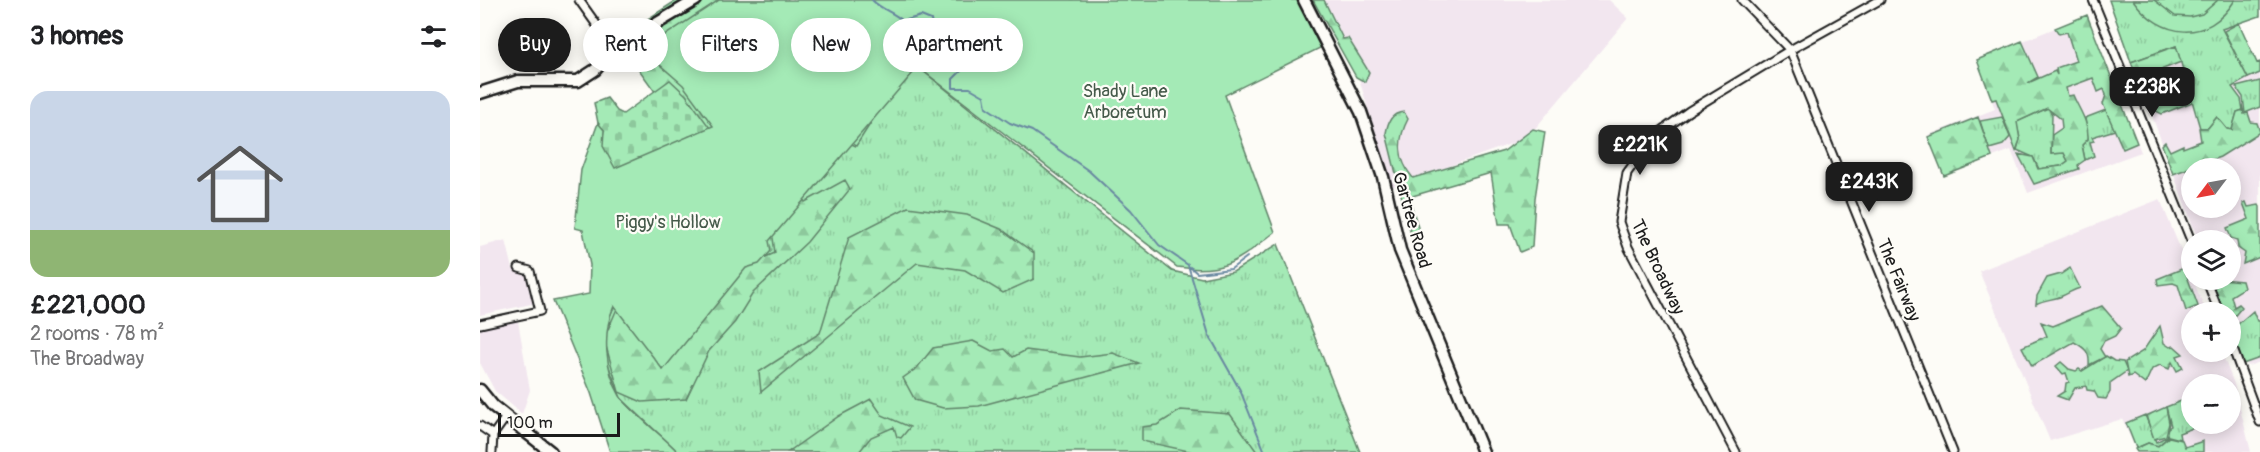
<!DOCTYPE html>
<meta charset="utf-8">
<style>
:root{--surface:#fff;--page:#f2f2f2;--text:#202124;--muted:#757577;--line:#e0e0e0;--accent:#1c1c1c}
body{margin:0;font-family:Pangolin,sans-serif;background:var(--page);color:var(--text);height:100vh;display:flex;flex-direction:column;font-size:22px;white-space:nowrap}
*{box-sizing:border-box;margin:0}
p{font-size:20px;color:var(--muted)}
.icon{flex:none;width:33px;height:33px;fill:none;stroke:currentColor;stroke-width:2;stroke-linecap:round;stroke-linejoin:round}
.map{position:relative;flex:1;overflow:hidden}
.side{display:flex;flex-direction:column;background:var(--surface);width:480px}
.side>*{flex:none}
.hud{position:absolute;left:18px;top:18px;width:570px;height:54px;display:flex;gap:12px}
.needle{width:39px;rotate:238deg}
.buttons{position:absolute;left:1701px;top:158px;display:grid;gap:12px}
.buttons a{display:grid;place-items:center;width:60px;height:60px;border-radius:50%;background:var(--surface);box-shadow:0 3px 15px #0003;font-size:30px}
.scale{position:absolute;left:18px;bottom:15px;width:122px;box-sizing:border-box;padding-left:6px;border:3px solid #1c1c1c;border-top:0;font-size:16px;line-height:21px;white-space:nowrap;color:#1c1c1c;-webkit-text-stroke:4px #fdfcf7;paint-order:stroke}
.price{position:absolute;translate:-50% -51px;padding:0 14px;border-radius:12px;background:var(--accent);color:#fff;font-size:20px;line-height:39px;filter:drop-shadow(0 2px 3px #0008)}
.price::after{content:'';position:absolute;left:50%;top:36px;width:18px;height:14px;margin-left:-9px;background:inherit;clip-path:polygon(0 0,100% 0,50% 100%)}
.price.selected{background:#222;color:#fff}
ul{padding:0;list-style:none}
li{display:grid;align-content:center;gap:12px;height:318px;padding:0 30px}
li+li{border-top:2px solid var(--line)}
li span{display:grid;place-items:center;height:186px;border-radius:18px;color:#555}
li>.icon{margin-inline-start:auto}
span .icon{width:108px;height:108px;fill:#fffc;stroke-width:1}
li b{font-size:26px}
h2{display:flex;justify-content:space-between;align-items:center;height:72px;padding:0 30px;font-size:26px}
.tag{padding:0 21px;border-radius:27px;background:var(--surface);box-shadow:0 3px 15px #0003;font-size:21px;line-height:54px}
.tag.selected{background:var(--accent);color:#fff}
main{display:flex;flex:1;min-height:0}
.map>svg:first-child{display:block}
</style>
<main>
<section class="side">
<h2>3 homes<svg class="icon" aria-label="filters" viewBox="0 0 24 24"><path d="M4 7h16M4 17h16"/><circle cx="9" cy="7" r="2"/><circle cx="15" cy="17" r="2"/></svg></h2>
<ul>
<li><span style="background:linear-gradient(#c9d6e8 75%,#8fb573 0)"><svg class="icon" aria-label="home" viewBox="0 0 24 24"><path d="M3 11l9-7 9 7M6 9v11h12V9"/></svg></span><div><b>£221,000</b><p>2 rooms · 78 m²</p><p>The Broadway</p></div></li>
</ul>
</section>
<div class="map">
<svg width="1780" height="452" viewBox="0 0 1780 452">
<defs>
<pattern id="grass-tufts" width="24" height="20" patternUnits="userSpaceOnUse" patternTransform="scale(1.5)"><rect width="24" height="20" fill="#a4eab6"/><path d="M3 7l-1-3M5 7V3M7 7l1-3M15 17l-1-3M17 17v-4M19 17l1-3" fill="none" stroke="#8dc89c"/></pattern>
<pattern id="forest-firs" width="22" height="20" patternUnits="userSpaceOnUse" patternTransform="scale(1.5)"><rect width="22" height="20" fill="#a4eab6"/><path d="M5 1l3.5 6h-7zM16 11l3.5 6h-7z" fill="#8dc89c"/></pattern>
<pattern id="cemetery-stones" width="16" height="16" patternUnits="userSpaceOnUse" patternTransform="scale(1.5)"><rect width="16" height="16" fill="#a4eab6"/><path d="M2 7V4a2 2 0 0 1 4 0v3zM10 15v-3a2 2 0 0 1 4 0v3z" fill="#8dc89c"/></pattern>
<pattern id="garden-furrows" width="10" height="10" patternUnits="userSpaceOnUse" patternTransform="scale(1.5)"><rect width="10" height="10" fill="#a4eab6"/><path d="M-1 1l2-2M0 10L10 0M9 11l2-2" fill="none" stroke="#8dc89c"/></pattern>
</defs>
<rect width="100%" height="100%" fill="#fdfcf7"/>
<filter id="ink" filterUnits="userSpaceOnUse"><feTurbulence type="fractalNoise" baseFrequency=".0167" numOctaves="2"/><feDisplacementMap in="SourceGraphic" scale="12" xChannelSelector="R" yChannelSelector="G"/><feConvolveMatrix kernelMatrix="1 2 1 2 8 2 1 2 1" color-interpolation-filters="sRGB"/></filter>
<g filter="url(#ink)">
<path fill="#f2e6ef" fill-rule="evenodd" d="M839,0H1129L1148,18L1047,138L912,187L876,69Z
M1629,0H1780V16L1759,24L1777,63L1780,62V362L1768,366L1751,322L1750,312H1746L1733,279H1750V240H1718ZM1712,168H1750V207H1712Z
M1607,15L1661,152L1548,193L1531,150L1464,176L1448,135L1515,109L1497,60Z
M1680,199L1726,312H1712V351H1741L1754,384L1771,452H1657L1642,419L1570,441L1499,271ZM1712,384H1750V423H1712Z
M26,240L33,269L50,278L56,303L0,315V247Z
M38,321L50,390L42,414L15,391L0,363V328Z"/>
<path fill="url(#grass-tufts)" stroke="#608369" stroke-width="1.5" d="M1629,0H1780V16L1742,29L1768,78L1752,87L1761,99L1763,110L1757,112L1752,130L1747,129L1737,117L1728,128H1720L1696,46L1651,62Z
M438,67L692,271L722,278L753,272L798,244L880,452H198L141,398L127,362L130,316L137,300L288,237Z
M1780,81V107L1765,113L1763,97L1756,87Z
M1568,108L1572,114L1571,154L1584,153L1588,161L1581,166L1559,169L1553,157L1537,150L1540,138L1536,122Z
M1626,110L1635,130L1612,137L1614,141L1610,142L1614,156L1605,160L1602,145L1608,139L1605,118Z
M1522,117L1530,137L1523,145L1509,149L1500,121Z
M1590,268L1600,288C1593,290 1589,293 1582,296C1573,300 1565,299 1556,304L1557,296L1567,278L1581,274Z
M1773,311L1777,321H1780V358L1760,365L1751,341L1750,331Z
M1626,356L1634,361L1643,362L1647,371L1630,383V392L1626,399L1618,398L1614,391L1607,390L1606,386L1595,388L1588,400L1577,396L1585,391L1586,383L1589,382L1586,373L1583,374L1576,366L1581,362L1589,369L1596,371L1599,369L1602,371Z
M1711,397L1712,423H1727L1699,433L1700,439L1689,436L1678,446L1668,443L1656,448L1646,423L1665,415L1676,442L1688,436L1685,430L1691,426L1686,407Z"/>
<path fill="url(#forest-firs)" stroke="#608369" stroke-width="1.5" d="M197,0H292L401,107L376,146L354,136L311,186L325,202L365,180L370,189L327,242L273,293L255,322L229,351L206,399L162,402L139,392L124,339L139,304L267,265L295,253L293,238L266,218L137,39Z
M833,0H844L863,39L868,38L889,72L885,82L876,77Z
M1607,15L1657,143L1643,149L1623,104L1626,95L1624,89L1618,92L1613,78L1586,88L1588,96L1593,95C1598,108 1609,121 1608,139L1602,145L1605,160L1598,165L1599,169L1554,184L1538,154L1553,157L1558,169L1581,166L1588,161L1584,153L1571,154L1572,135L1582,128L1581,119L1567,108L1537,122L1540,140L1536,151L1516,99L1512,100L1497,60L1542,41L1558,77L1548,83L1575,71L1577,75L1576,68L1596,61L1587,32L1579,34L1575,28Z
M1759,23L1777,63L1780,62V73L1768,78L1744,31Z
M1696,46L1701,62L1678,71L1683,84L1690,82L1693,91L1700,89L1697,81L1703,79L1712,102L1682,114L1668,107L1651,62Z
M1763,110L1764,114L1768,113L1771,122L1777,123L1780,132L1740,157L1693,174L1682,145L1685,142L1690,151L1703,145V148L1721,141L1719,128H1728L1737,117L1747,129L1752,130L1757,112Z
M924,112L928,119C917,140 917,159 933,178L1024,151L1053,129L1065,132L1055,198L1052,247L1040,252L1030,224H1019L1011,173L929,197L939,231L932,239L906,133C908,122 911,113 924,112Z
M1498,117L1512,157L1464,176L1448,137Z
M1766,202L1768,207L1779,205L1780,207V257L1763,264L1765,253L1758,248L1757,240L1751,238L1747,228L1769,219L1763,203Z
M428,207L487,215L521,229L554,253V279L523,293L485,270L437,263L281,392L279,372L340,333L369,237Z
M1704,268L1718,306L1706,311L1698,285L1693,283L1678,285L1677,279Z
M1741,279L1762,281L1764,288L1751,296L1754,307L1759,304L1762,307L1751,320L1750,312H1740L1728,285Z
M1622,306L1641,328L1635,336L1624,341L1620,349L1625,357L1609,365C1610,352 1605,348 1594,342L1552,366L1542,347L1567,336L1561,322L1573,326Z
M1680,326L1684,343L1690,347L1694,346L1703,354L1697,356L1703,368L1697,371L1692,362L1689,369L1680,365L1672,369L1665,384L1653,375L1648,377L1645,362L1663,351Z
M493,341L512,351L525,349L533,357L546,350L600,357L633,353L659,363L499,406L463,408L435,400L423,378L437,368L453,348Z
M391,399L402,415L430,427L421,438L417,437L414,427L391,437L379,452H308L359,416Z
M701,410L750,414L777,452H713L662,441V427L677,425Z
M1689,437L1702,440L1705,447L1723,441V452H1657L1655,449L1668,443L1678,446Z"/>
<path fill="url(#cemetery-stones)" stroke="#608369" stroke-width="1.5" d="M190,80L206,95L238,139L134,174L121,149L124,130L118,123L114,103L127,98L137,111L143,114Z"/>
<path fill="#a4eab6" stroke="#608369" stroke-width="1.5" d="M239,0H819L844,46L745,95L795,232C758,260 747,274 697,267L438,67L289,241L291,251L279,264L266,268L183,370L134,306C122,333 125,370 140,396C148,410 185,437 198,452H130L111,393L73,301L109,294L110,265L103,230L95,228L101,170L118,123L124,130L123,146L135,168L233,126L203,85L172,58L170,45Z
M1653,0H1674L1695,16L1710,17L1722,14L1738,0H1755C1728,44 1681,39 1653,0Z"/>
<path fill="url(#garden-furrows)" stroke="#608369" stroke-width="1.5" d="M1686,407L1689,423L1686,436L1674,439L1666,416Z"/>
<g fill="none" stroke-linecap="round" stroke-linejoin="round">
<path stroke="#6887a0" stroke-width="2" d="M392,0C402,10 413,12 423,21L441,16L451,20L455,44L470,49L482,70L473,79V88H490L504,96L506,107L530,123L552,131L609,171L651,210L679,245L708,265L729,335L760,390L785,452
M710,267L717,273L751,269L767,257"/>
<g stroke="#1c1c1c" stroke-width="11">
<path id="street" d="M99,0L134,49
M1262,0L1310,50L1473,452
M1613,0L1712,243
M1726,279L1739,312
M0,324L60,311L50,271L39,268
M1750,341L1780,422
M0,426L13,435
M12,452L13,435L26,417
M1256,452L1148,247L1139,222L1147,173L1172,138L1209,111L1310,50L1400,0"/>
</g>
<g stroke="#1c1c1c" stroke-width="15">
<path id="secondary" d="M824,0L881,112L903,177L920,250L1003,452
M0,93L38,81H98L115,70L134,49L216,0
M0,390L13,406L71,452"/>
</g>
<use href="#street" stroke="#fdfcf7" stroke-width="7"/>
<use href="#secondary" stroke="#fdfcf7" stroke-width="10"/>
</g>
</g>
<g text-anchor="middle" stroke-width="4.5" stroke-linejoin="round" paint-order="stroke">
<g font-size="18" fill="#455a4a" stroke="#fdfcf7">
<text x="645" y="97">Shady Lane<tspan x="645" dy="21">Arboretum</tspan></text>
<text x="188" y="228">Piggy's Hollow</text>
</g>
<g font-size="18" fill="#1c1c1c" stroke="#fdfcf7">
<text transform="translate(932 220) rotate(74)" y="6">Gartree Road</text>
<text transform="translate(1178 267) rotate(65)" y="6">The Broadway</text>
<text transform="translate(1419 280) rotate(68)" y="6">The Fairway</text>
</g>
</g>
</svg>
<div class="buttons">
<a><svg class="needle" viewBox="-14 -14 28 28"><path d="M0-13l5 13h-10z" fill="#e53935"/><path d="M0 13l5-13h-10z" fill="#757577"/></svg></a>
<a><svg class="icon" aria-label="layers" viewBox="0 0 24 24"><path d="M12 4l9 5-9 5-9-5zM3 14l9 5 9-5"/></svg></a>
<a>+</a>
<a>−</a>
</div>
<div class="scale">100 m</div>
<b class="price" style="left:1672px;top:118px">£238K</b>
<b class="price selected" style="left:1160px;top:176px">£221K</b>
<b class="price" style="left:1389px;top:213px">£243K</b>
<div class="hud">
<a class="tag selected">Buy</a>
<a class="tag">Rent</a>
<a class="tag">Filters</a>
<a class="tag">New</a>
<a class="tag">Apartment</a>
</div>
</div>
</main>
